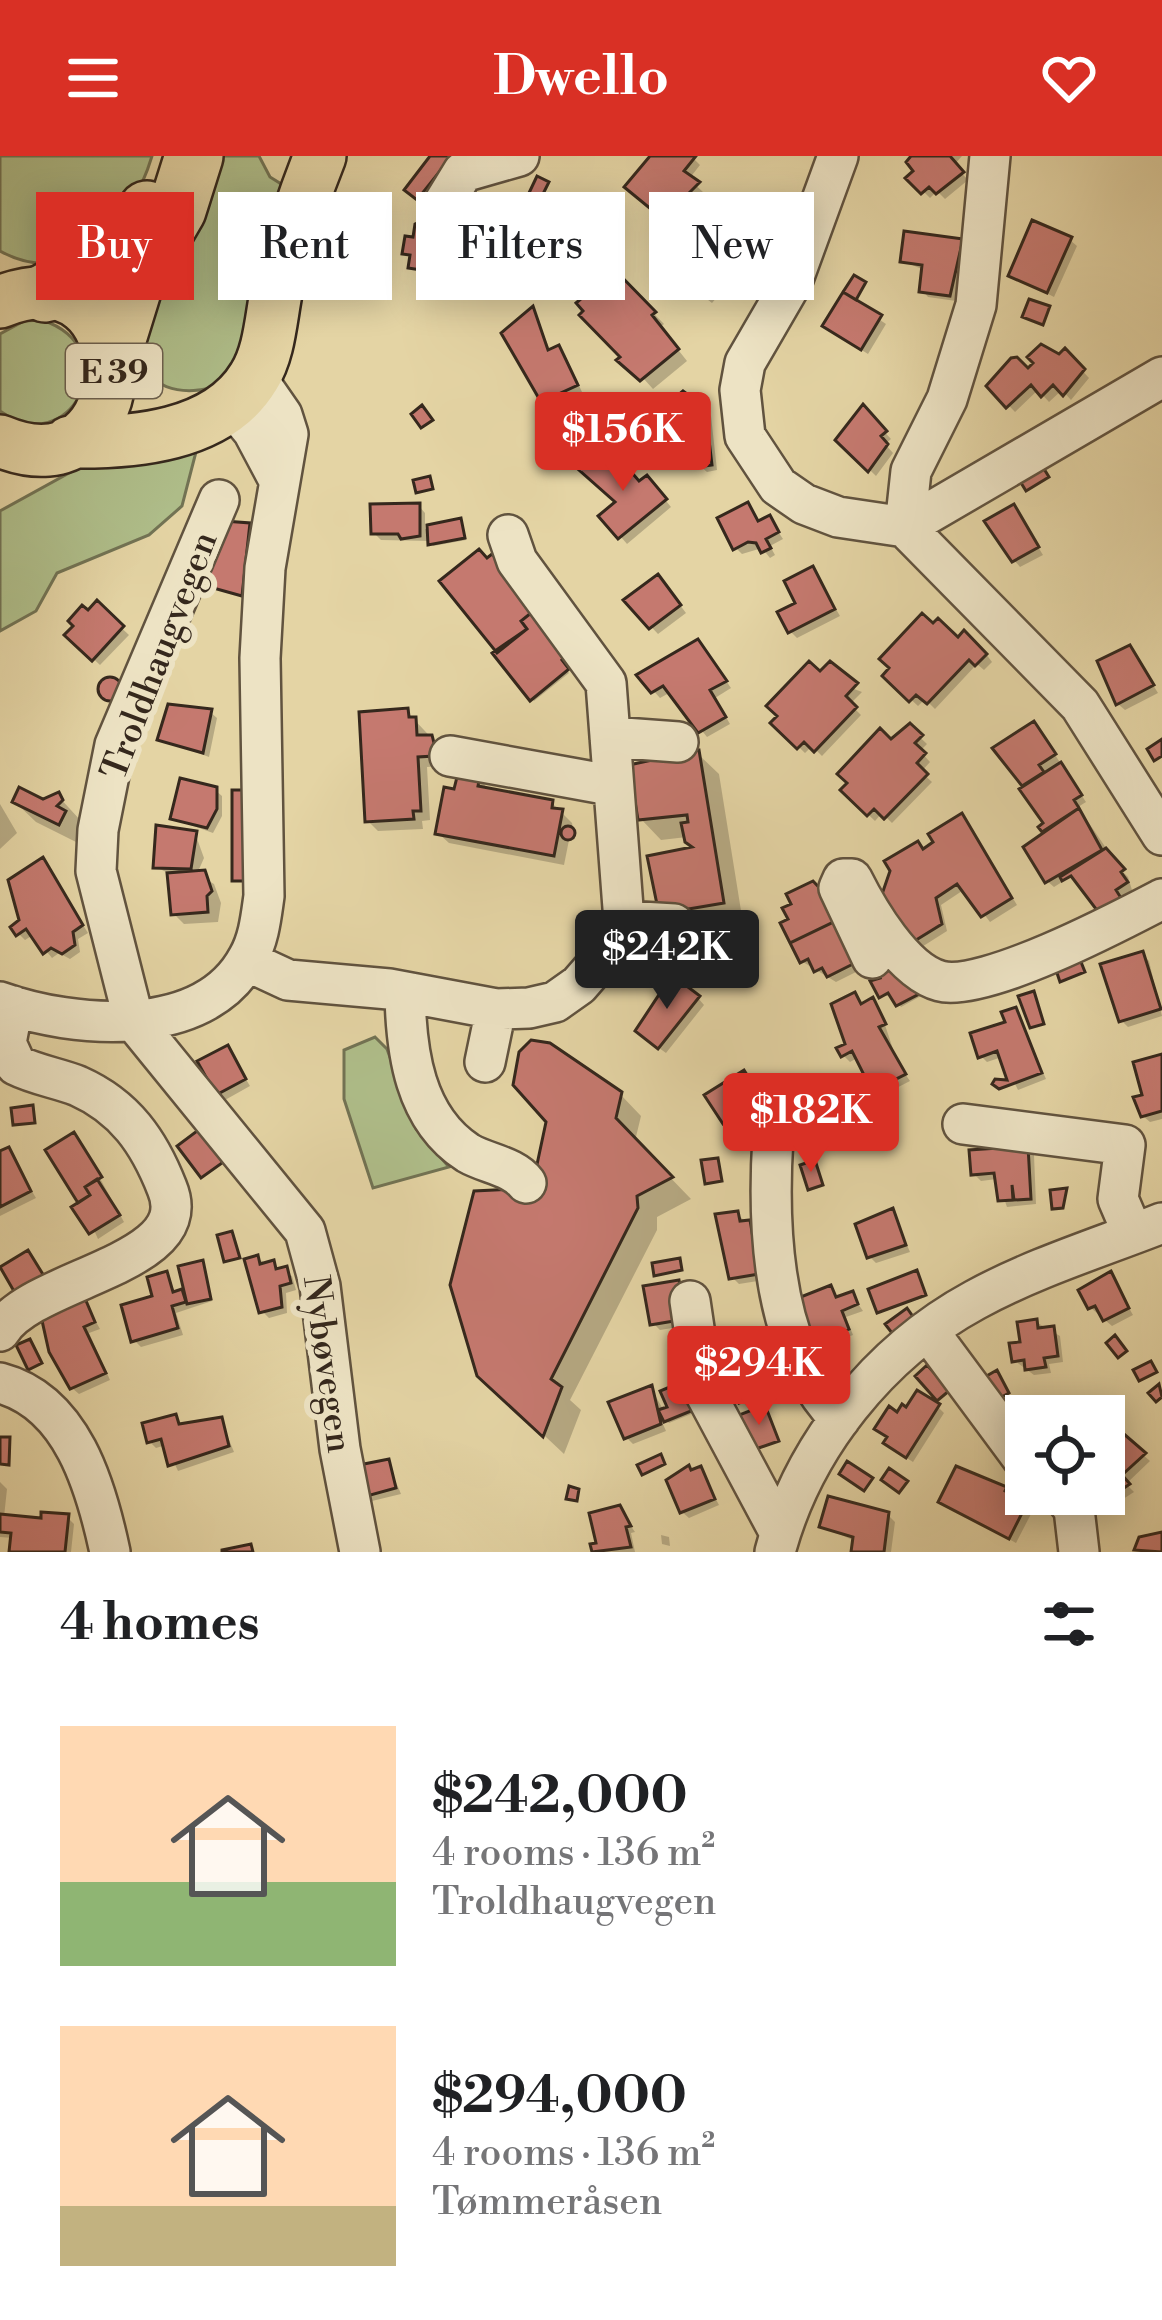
<!DOCTYPE html>
<meta charset="utf-8">
<style>
:root{--surface:#fff;--page:#f6f6f6;--text:#202124;--muted:#757577;--accent:#d93025}
body{margin:0;font-family:"Libre Bodoni",serif;background:var(--page);color:var(--text);height:100vh;display:flex;flex-direction:column;font-size:45px;white-space:nowrap}
*{box-sizing:border-box;margin:0}
p{font-size:39px;color:var(--muted)}
.icon{flex:none;width:66px;height:66px;fill:none;stroke:currentColor;stroke-width:2;stroke-linecap:round;stroke-linejoin:round}
.map{position:relative;height:1396px;overflow:hidden}
.side{display:flex;flex-direction:column;background:var(--surface);flex:1}
.side>*{flex:none}
.banner{position:absolute;left:36px;top:36px;width:1092px;height:108px;display:flex;gap:24px}
.fabs{position:absolute;left:1005px;top:1239px;display:grid;gap:24px}
.fabs a{display:grid;place-items:center;width:120px;height:120px;border-radius:0px;background:var(--surface);box-shadow:0 6px 30px #0003;font-size:60px}
.price{position:absolute;translate:-50% -102px;padding:0 27px;border-radius:12px;background:var(--accent);color:#fff;font-size:39px;line-height:78px;filter:drop-shadow(0 3px 6px #0008)}
.price::after{content:'';position:absolute;left:50%;top:72px;width:36px;height:27px;margin-left:-18px;background:inherit;clip-path:polygon(0 0,100% 0,50% 100%)}
.price.current{background:#222;color:#fff}
ul{padding:0;list-style:none}
li{display:flex;align-items:center;gap:36px;height:300px;padding:0 60px}
li span{display:grid;place-items:center;flex:none;width:336px;height:240px;border-radius:0px;color:#555}
li>.icon{margin-inline-start:auto}
span .icon{width:144px;height:144px;fill:#fffc;stroke-width:1}
li b{font-size:51px}
h2{display:flex;justify-content:space-between;align-items:center;height:144px;padding:0 60px;font-size:51px}
.chip{padding:0 42px;border-radius:0px;background:var(--surface);box-shadow:0 6px 30px #0003;font-size:42px;line-height:108px}
.chip.current{background:var(--accent);color:#fff}
header{display:flex;justify-content:space-between;align-items:center;height:156px;padding:0 60px;background:var(--accent);color:#fff;font-size:54px;font-weight:700}
.map>svg:first-child{display:block}
</style>
<header><svg class="icon" aria-label="menu" viewBox="0 0 24 24"><path d="M4 6h16M4 12h16M4 18h16"/></svg>Dwello<svg class="icon" aria-label="heart" viewBox="0 0 24 24"><path d="M12 20l-8-8c-3-5 5-10 8-4 3-6 11-1 8 4z"/></svg></header>
<div class="map">
<svg width="1162" height="1396" viewBox="0 0 1162 1396">
<rect width="100%" height="100%" fill="#e4d4a4"/>
<filter id="stains"><feTurbulence type="fractalNoise" baseFrequency=".00167" numOctaves="4"/><feColorMatrix values="0 0 0 0 .2 0 0 0 0 .09 0 0 0 0 .02 0 0 0 .5 -.17"/></filter>
<radialGradient id="worn" r=".72"><stop offset=".6" stop-color="#630" stop-opacity="0"/><stop offset="1" stop-color="#630" stop-opacity=".3"/></radialGradient>
<path fill="#afbe8a" stroke="#727354" stroke-width="3" d="M0,0H152C132,67 74,136 0,95Z
M210,0H259L270,21L286,31L240,196L222,228C186,243 137,234 140,186Z
M42,164C129,193 69,306 0,255V178L24,165Z
M197,292L182,350L149,379L57,417L36,455L0,475V355L80,311Z
M375,881L387,893L416,973L449,1011L373,1032L344,943V894Z"/>
<path fill="#0003" d="M434,0L452,4L421,44L408,34Z
M654,0H691L700,9L689,23L703,36L671,68L635,37Z
M915,0H962L954,9L968,24L945,43L937,35L930,42L910,22L917,15Z
M698,69L743,111L712,147L674,118Z
M447,72L462,86L459,109L449,107L447,122L418,118L406,97Z
M1070,84L1077,90L1054,141L1011,119Z
M961,85L968,92L956,145L928,141L922,134L924,114L903,105Z
M615,118L664,168L660,171L687,205L653,233L624,201Z
M864,129L856,148L886,168L868,198L833,176Z
M533,154L551,196L559,192L565,199L582,236L550,251L543,244Z
M1065,196L1089,222L1071,244L1062,234L1049,246L1038,234L1015,256L990,230Z
M573,251L585,262L564,284L555,275Z
M610,253L622,265L603,280L592,268Z
M703,253L711,260L717,314L707,316L699,309L684,312L678,306L676,266Z
M863,253L891,283L885,288L893,297L876,320L839,284Z
M583,315H615L639,329H653L671,351L627,388L603,360L619,346Z
M747,349L760,367L769,362L783,383L770,390L775,399L770,402L762,392L742,398L736,392Z
M419,350L425,357V373L460,365L466,384L433,390L431,385L381,384L374,377Z
M1014,352L1043,399L1020,411L1014,404Z
M249,370L255,377L249,439L213,433L209,429Z
M813,414L840,460L797,482L790,475Z
M443,425L567,504L562,508L569,517L534,545Z
M664,428L686,457L658,478L627,445Z
M97,449L129,479L100,509L68,479Z
M958,485L986,498L992,506L984,514L977,508L935,553L925,543L918,550L886,520Z
M1130,492L1158,537L1125,554L1118,548Z
M704,493L731,532L715,542L730,568L707,581L671,536L660,542L640,520Z
M820,520L862,536L850,548L861,559L822,600L812,590L805,597L774,567Z
M107,523L122,531L117,548L100,539Z
M210,556L217,562L209,601L160,583Z
M407,556L441,592L443,610L427,611L430,664L422,665L423,673L378,675L368,665Z
M909,571L927,588L920,595L930,606L921,616L932,626L892,667L882,657L875,665L850,641Z
M1040,576L1086,646L1078,651L1106,692L1101,694L1128,721L1132,734L1120,742L1075,718L1054,731L1047,725L1042,672L1047,668L996,593Z
M698,598L719,618L743,767L680,775L696,693L687,681L661,684L641,663Z
M479,618L488,635L551,646L572,667L575,683L569,684L564,709L449,687L438,677L456,636Z
M215,634L222,640V660L213,677L174,663Z
M58,640L82,666L77,670L85,678L80,688L36,666L15,646H43Z
M0,648L17,677L0,693Z
M968,668L1017,749L990,766L965,733L941,749L947,775L917,794L894,714Z
M195,677L204,702L197,718L214,728L221,747L218,766L184,768L174,758L170,718L156,711Z
M43,705L88,777L78,783L80,796L70,803L59,797L52,802L33,779L25,784L19,778L23,765L11,735Z
M812,729L858,815L836,826L803,806L792,765L795,749Z
M1142,798L1149,805L1162,860L1128,871L1122,865Z
M902,802L921,840L901,851L894,840H881L885,824Z
M854,839L863,850L872,845L879,851L898,908L910,925L881,940L859,901L850,906L843,899Z
M698,842L704,849L666,897L645,882Z
M1016,854L1046,923L1018,934L1002,901L987,906L981,900Z
M227,892L250,930L225,944L218,937Z
M1162,901V963L1150,966L1143,960L1146,941Z
M750,924L767,950L732,972L725,966Z
M620,938L641,960L635,985L691,1043L657,1061V1074L570,1244L581,1254L564,1298L495,1233L549,965Z
M80,986L124,1066L98,1083L82,1048Z
M1027,993L1034,999L1036,1048L1007,1051L997,1023L981,1025L974,1018Z
M8,995L36,1042L0,1060V999Z
M892,1055L910,1096L876,1107L869,1100Z
M737,1058L755,1074L764,1124L739,1128L732,1121Z
M258,1103L292,1120L296,1134L286,1137L287,1157L269,1162L262,1155Z
M204,1110L212,1145L176,1157L183,1179L141,1191L134,1184L166,1118L176,1138L189,1145Z
M1110,1119L1133,1159L1112,1170L1091,1152Z
M918,1120L926,1141L880,1155Z
M678,1127L691,1169L660,1174L653,1167Z
M831,1133L839,1144L852,1139L863,1155L846,1161L853,1179L824,1190L817,1183Z
M84,1144L100,1173L89,1177L110,1224L79,1238L72,1232Z
M1036,1166L1060,1180L1063,1206L1049,1208L1051,1217L1034,1219L1015,1205Z
M773,1198L791,1236L748,1252L742,1245Z
M651,1232L664,1255L671,1252L664,1237L696,1256L669,1267L658,1257L666,1275L633,1288L626,1281Z
M938,1251L944,1257L913,1306L893,1293L898,1260Z
M175,1262L182,1268L221,1264L234,1296L178,1315L166,1289L156,1292L149,1285Z
M1110,1270L1150,1305L1126,1328L1134,1336L1109,1352L1096,1338H1104V1275Z
M388,1307L401,1338L372,1345L365,1338Z
M700,1313L719,1349L689,1362L682,1356L675,1318Z
M0,1326L7,1333L4,1361H67L74,1368L71,1396H12L13,1382L0,1381Z
M1006,1333L1032,1356L1016,1387L941,1345Z
M619,1353L635,1376L631,1377L635,1396H597L592,1360Z
M888,1359L895,1366L891,1396H854L855,1385L823,1371Z
M661,1379L669,1381L670,1390L662,1388Z"/>
<path fill="#c5796f" stroke="#35281d" stroke-width="3" d="M430,0H452L417,44L404,34Z
M650,0H696L684,15L700,26L663,63L624,31Z
M911,0H950L964,16L936,38L929,31L921,38L905,22L913,15L906,6Z
M537,20L549,26L540,44L528,39Z
M697,64L735,99L700,139L660,108Z
M1032,64L1072,81L1047,137L1008,120Z
M422,65L448,69V75L457,77L453,104L443,102L441,117L408,112L410,99L402,98L405,80L413,81L415,68Z
M904,75L963,83L950,140L919,136L922,109L900,106Z
M615,114L656,156L652,159L679,193L640,225L616,204L620,201L579,159L583,155L576,147Z
M854,119L866,126L856,144L843,136Z
M843,136L882,159L861,194L822,170Z
M1029,143L1050,150L1043,169L1022,161Z
M533,150L548,194L559,189L578,229L541,246L501,177Z
M1041,188L1059,198L1065,192L1085,213L1063,240L1053,229L1041,241L1031,229L1006,252L986,230L1011,202L1017,201L1028,212L1033,207L1027,201Z
M683,235L705,251L712,309L697,311L696,302L675,307L673,267L663,252Z
M573,246L585,258L559,284L551,275Z
M611,248L622,261L599,280L588,267Z
M863,248L887,275L881,280L888,288L868,316L835,284Z
M422,249L433,264L421,272L411,258Z
M601,295L615,311L622,305L639,325L647,319L667,343L618,383L598,360L615,346L579,314Z
M1041,308L1049,321L1026,335L1018,322Z
M430,320L433,333L416,337L413,324Z
M748,346L758,365L770,359L779,376L766,383L771,392L761,397L756,387L748,386L733,394L717,362Z
M420,347V380L401,383L398,378H371L370,348Z
M1014,348L1039,391L1012,406L984,365Z
M461,362L465,382L428,389L427,369Z
M224,365L250,367L242,440L206,430Z
M479,393L487,402L492,398L541,449L521,465L527,473L497,497L439,425Z
M813,410L835,453L788,477L777,456L795,447L784,425Z
M658,418L681,449L649,473L623,444Z
M97,444L124,470L92,505L64,479L73,470L68,465L82,449L88,454Z
M532,456L567,500L562,504L569,513L530,545L492,497L527,473L521,465Z
M922,457L933,467L938,462L958,481L964,474L987,498L975,510L969,504L927,548L916,539L909,546L882,520L889,512L879,503Z
M698,483L727,525L710,534L726,561L698,577L663,530L651,537L636,519Z
M1130,489L1154,529L1116,549L1097,505Z
M809,505L820,515L830,505L858,527L846,540L857,551L814,596L804,586L797,593L770,567L777,560L766,550Z
M98 533a12 12 0 1 1 24 0a12 12 0 1 1-24 0Z
M168,548L212,553L203,597L157,584Z
M408,552L409,561H416L417,579H432L434,587V600L418,601L421,655H413L414,663L365,666L359,556Z
M1034,565L1056,598L1039,609L1044,616L1022,630L992,592Z
M910,567L923,579L915,587L926,597L917,607L928,618L884,663L874,653L867,660L840,634L847,627L837,618L880,572L891,583Z
M1162,583V600L1154,605L1147,593Z
M699,594L724,747L659,758L647,700L692,691L685,686L681,667L688,666L687,659L638,664L629,609Z
M1061,606L1082,639L1074,644L1079,652L1042,676L1038,671L1043,667L1019,633Z
M459,613L481,615L478,630L553,644L552,652L563,653L554,700L435,678L444,631L454,633Z
M180,622L217,631V653L207,672L170,663Z
M19,631L43,643L59,636L63,644L57,650L66,655L59,669L12,646Z
M232,634H245V725H232Z
M1079,652L1102,694L1045,727L1023,691Z
M962,657L1012,742L981,761L957,728L936,742L942,768L908,789L880,744L890,715L884,705L918,685L923,693L933,686L928,678Z
M156,669L197,675L191,713L153,712Z
M561 677a7 7 0 1 1 14 0a7 7 0 1 1-14 0Z
M1106,692L1125,713L1121,716L1128,726L1116,734L1126,750L1102,761L1071,720L1062,725L1060,721Z
M43,701L83,769L73,776L75,789L62,798L51,792L43,798L26,773L16,780L10,771L19,764L8,724Z
M205,714L212,735L207,740L208,756L171,759L167,717Z
M813,725L846,760L790,787L780,767L788,763L782,752L791,748L786,738Z
M846,760L853,808L827,821L822,812L814,816L808,803L800,807L790,787Z
M1143,795L1161,853L1119,866L1100,808Z
M900,796L921,837L896,850L888,837L879,842L870,825L880,822L874,810Z
M1079,801L1085,816L1060,826L1055,811Z
M672,819L700,840L658,893L635,875Z
M1034,835L1044,868L1030,872L1018,840Z
M855,836L861,848L873,841L886,868L879,871L906,918L872,935L852,895L841,901L836,892L845,888L831,848Z
M1016,851L1042,917L999,933L992,928L995,923L1007,924L997,895L978,902L970,877L1005,866L1001,856Z
M531,884L550,887L622,936L616,962L673,1021L637,1040L638,1052L551,1223L562,1231L543,1281L477,1220L450,1129L474,1035L532,1032L546,966L513,929L519,896Z
M228,889L246,923L216,939L197,905Z
M1162,898V955L1141,961L1133,941L1142,939L1133,906Z
M744,914L762,943L723,968L704,939Z
M33,949L35,967L13,969L11,952Z
M205,969L229,1002L201,1022L177,990Z
M74,976L102,1021L85,1031L90,1039L78,1047L45,994Z
M1028,990L1031,1043L1014,1044L1012,1029L1013,1044L998,1045L994,1017L971,1019L969,994Z
M9,991L31,1035L0,1051V995Z
M718,1002L722,1025L705,1028L701,1004Z
M815,1004L823,1029L808,1034L800,1009Z
M97,1023L120,1059L89,1078L71,1051L90,1039L85,1031Z
M1067,1032L1063,1052L1052,1053L1050,1034Z
M893,1052L906,1089L867,1102L855,1068Z
M738,1055L740,1065L750,1064L759,1118L729,1123L715,1058Z
M232,1075L240,1102L224,1106L217,1079Z
M28,1094L44,1120L15,1137L0,1111Z
M258,1099L260,1108L274,1104L276,1113L287,1110L291,1127L280,1130L282,1151L259,1157L244,1103Z
M680,1102L682,1114L654,1120L652,1107Z
M203,1104L211,1143L187,1148L178,1110Z
M917,1114L926,1139L877,1157L868,1133Z
M167,1115L173,1136L182,1133L186,1146L172,1150L178,1172L131,1186L121,1149L152,1140L147,1121Z
M1111,1115L1129,1152L1103,1165L1095,1150L1088,1153L1078,1134Z
M679,1124L686,1163L650,1169L643,1130Z
M831,1129L836,1141L853,1135L858,1148L842,1155L849,1173L815,1185L793,1144Z
M84,1140L95,1166L84,1171L106,1217L70,1233L49,1196L41,1160Z
M907,1152L916,1165L895,1181L885,1168Z
M1037,1163L1038,1172L1054,1170L1058,1200L1044,1202L1046,1211L1025,1214L1024,1204L1012,1206L1009,1187L1020,1186L1017,1166Z
M1115,1179L1127,1195L1118,1202L1106,1187Z
M30,1183L42,1207L28,1214L16,1189Z
M773,1195L786,1229L739,1247L727,1213Z
M1151,1205L1157,1216L1139,1225L1133,1214Z
M927,1209L950,1234L937,1245L915,1220Z
M997,1214L1009,1237L996,1244L983,1222Z
M684,1225L696,1253L664,1266L658,1254L667,1251L660,1235Z
M1159,1228L1162,1241L1156,1246L1148,1237Z
M652,1229L661,1268L624,1283L608,1246Z
M917,1234L940,1248L906,1302L883,1287L887,1281L874,1273L889,1250L897,1256L902,1248L906,1251Z
M765,1249L779,1285L753,1294L739,1259Z
M176,1258L179,1268L222,1261L229,1290L168,1310L161,1283L147,1287L142,1267Z
M1110,1266L1146,1297L1122,1319L1130,1328L1101,1347L1092,1338H1104V1271Z
M0,1281H10L9,1309L0,1308Z
M661,1298L665,1308L642,1319L637,1309Z
M389,1303L396,1332L367,1340L359,1309Z
M847,1305L873,1322L864,1335L839,1318Z
M689,1309L691,1314L701,1310L715,1343L680,1357L666,1324Z
M956,1310L1007,1331L1005,1335L1027,1347L1009,1383L938,1346Z
M889,1312L908,1325L899,1337L881,1324Z
M569,1330L579,1333L577,1345L566,1343Z
M828,1340L889,1356L884,1396H851L853,1381L819,1371Z
M620,1349L631,1370L626,1371L631,1391L592,1396L590,1388L596,1387L589,1357Z
M41,1356L69,1358L65,1396H9L11,1377L0,1376V1358L41,1362Z
M1162,1376V1396L1134,1394L1139,1381Z
M251,1388L253,1396H222V1394Z"/>
<g fill="none" stroke-linecap="round" stroke-linejoin="round">
<g stroke="#61533f" stroke-width="44">
<path id="minor" d="M838,0L792,126L745,207L740,234L745,280L778,330L804,348L838,361L905,371L1080,549L1162,679
M444,47L463,16L519,0
M229,246L253,275L279,324
M219,344L115,589L98,674L96,715L134,865L305,1075L320,1130L340,1293L360,1396
M905,371L911,315L947,243L976,149L990,0
M905,371L1162,221
M610,581L678,586
M450,600L610,629
M624,765L674,768
M872,802L839,732L843,723H852C868,755 903,815 940,825C983,837 1120,765 1162,743
M247,805L288,824L389,833L496,853L529,852L555,846L579,829L613,790L624,765L606,527L517,405L508,379
M405,837C406,895 414,962 468,997C487,1008 513,1010 526,1027
M0,846C73,872 204,884 248,802C259,783 261,761 264,740L260,502L265,412L288,278L282,259L255,220
M485,906L496,853
M963,968L1125,989L1118,1043L1133,1078
M773,981C767,1072 772,1194 840,1263
M690,1145L703,1233L780,1377
M0,1175C33,1121 199,1109 167,1032C149,986 125,951 78,930C58,922 36,919 16,909L6,887L13,850
M929,1176L1026,1307
M0,1227C72,1246 96,1330 110,1396
M1062,1338L1074,1353L1079,1396
M775,1396C803,1291 879,1196 975,1144C1033,1112 1101,1091 1162,1067"/>
</g>
<g stroke="#35281d" stroke-width="56">
<path id="major" d="M0,146C148,85 145,346 0,285
M70,286C132,287 218,281 254,221C270,196 271,160 277,132C288,86 303,43 320,0"/>
</g>
<g stroke="#35281d" stroke-width="62">
<path id="highway" d="M45,137L114,98L147,54
M112,199L134,128L177,54L194,0"/>
</g>
<use href="#minor" stroke="#ede3c4" stroke-width="39"/>
<use href="#major" stroke="#e4d4a4" stroke-width="51"/>
<use href="#highway" stroke="#e4d4a4" stroke-width="57"/>
</g>
<g text-anchor="middle" stroke-width="12" stroke-linejoin="round" paint-order="stroke">
<rect fill="#ede3c4" stroke="#6c604f" stroke-width="3" x="66" y="188" width="96" height="54" rx="9"/>
<g font-size="33" font-weight="bold" fill="#35281d">
<text x="114" y="227">E 39</text>
</g>
<g font-size="36" fill="#35281d" stroke="#ede3c4">
<text transform="translate(158 499) rotate(-69)" y="13">Troldhaugvegen</text>
<text transform="translate(329 1208) rotate(82)" y="13">Nybøvegen</text>
</g>
</g>
<rect width="100%" height="100%" filter="url(#stains)"/>
<rect width="100%" height="100%" fill="url(#worn)"/>
</svg>
<div class="fabs">
<a><svg class="icon" aria-label="locate" viewBox="0 0 24 24"><circle cx="12" cy="12" r="6"/><path d="M12 2v4M12 18v4M2 12h4M18 12h4"/></svg></a>
</div>
<b class="price" style="left:623px;top:338px">$156K</b>
<b class="price current" style="left:667px;top:856px">$242K</b>
<b class="price" style="left:811px;top:1019px">$182K</b>
<b class="price" style="left:759px;top:1272px">$294K</b>
<div class="banner">
<a class="chip current">Buy</a>
<a class="chip">Rent</a>
<a class="chip">Filters</a>
<a class="chip">New</a>
</div>
</div>
<section class="side">
<h2>4 homes<svg class="icon" aria-label="filters" viewBox="0 0 24 24"><path d="M4 7h16M4 17h16"/><circle cx="9" cy="7" r="2"/><circle cx="15" cy="17" r="2"/></svg></h2>
<ul>
<li><span style="background:linear-gradient(#ffd9b3 65%,#8fb573 0)"><svg class="icon" aria-label="home" viewBox="0 0 24 24"><path d="M3 11l9-7 9 7M6 9v11h12V9"/></svg></span><div><b>$242,000</b><p>4 rooms · 136 m²</p><p>Troldhaugvegen</p></div></li>
<li><span style="background:linear-gradient(#ffd9b3 75%,#c2b280 0)"><svg class="icon" aria-label="home" viewBox="0 0 24 24"><path d="M3 11l9-7 9 7M6 9v11h12V9"/></svg></span><div><b>$294,000</b><p>4 rooms · 136 m²</p><p>Tømmeråsen</p></div></li>
</ul>
</section>
